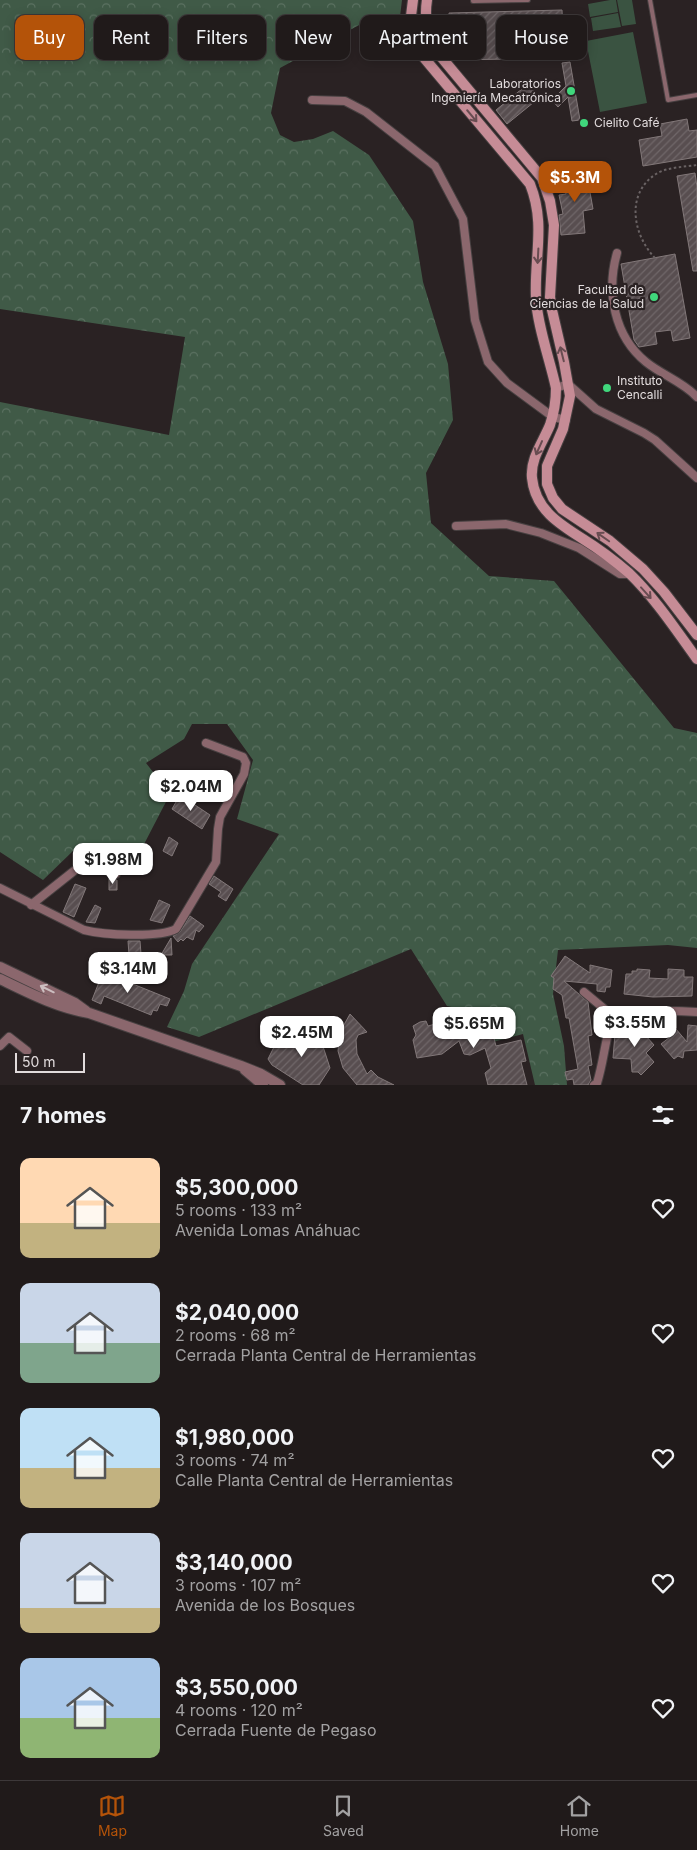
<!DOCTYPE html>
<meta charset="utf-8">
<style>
:root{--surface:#201a1a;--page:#282323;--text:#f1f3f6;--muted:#a2a1a2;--line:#3d3839;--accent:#b45309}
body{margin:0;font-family:Inter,sans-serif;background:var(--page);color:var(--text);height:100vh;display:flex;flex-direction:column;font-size:19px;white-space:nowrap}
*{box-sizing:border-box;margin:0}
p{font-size:16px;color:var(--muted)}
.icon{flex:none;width:28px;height:28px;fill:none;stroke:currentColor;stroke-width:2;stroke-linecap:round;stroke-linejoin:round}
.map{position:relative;height:1085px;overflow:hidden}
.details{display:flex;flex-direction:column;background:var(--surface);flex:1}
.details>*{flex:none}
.banner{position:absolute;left:15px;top:15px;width:668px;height:45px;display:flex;gap:10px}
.scale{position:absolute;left:15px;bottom:12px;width:70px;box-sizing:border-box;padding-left:5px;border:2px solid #e1dbdc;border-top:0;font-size:14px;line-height:18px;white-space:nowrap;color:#e1dbdc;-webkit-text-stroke:4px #2a2223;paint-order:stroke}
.price{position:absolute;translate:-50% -42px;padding:0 11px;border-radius:10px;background:#fff;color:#222;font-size:16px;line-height:32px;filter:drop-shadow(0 1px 2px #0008)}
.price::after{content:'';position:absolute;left:50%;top:30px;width:15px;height:11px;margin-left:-8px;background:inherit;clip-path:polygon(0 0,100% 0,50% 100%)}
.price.on{background:var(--accent);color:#fff}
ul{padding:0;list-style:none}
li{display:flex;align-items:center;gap:15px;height:125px;padding:0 20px}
li span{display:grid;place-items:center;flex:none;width:140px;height:100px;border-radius:10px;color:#555}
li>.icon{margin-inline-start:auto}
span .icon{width:60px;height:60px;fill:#fffc;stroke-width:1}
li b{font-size:21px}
h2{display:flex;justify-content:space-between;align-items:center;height:60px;padding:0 20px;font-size:21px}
.pill{padding:0 18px;border-radius:10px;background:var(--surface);box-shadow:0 2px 12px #0003,0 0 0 1px var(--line);font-size:18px;line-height:45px}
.pill.on{background:var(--accent);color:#fff}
.menu{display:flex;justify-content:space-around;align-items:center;height:70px;border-top:1px solid var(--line);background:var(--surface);font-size:14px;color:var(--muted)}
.menu a{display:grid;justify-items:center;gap:2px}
.menu .on{color:var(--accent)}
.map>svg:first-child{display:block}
</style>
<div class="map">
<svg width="697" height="1085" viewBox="0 0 697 1085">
<defs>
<pattern id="forest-crowns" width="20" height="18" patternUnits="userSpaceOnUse" patternTransform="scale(1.25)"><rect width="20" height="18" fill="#405a47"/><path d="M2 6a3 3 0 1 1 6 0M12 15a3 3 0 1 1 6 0" fill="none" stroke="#5b7161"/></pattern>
<pattern id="building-hatch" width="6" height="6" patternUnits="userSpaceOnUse" patternTransform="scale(1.25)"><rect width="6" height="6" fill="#584e50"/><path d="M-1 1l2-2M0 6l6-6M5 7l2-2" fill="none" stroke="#706769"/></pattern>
</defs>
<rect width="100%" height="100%" fill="#2a2223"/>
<path fill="url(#forest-crowns)" d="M0,0H402L399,25L361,24L280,68L271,113L280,135L294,142L313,139L333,131L369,155L413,221L423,282L448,364L453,420L426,473L431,523L489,576L554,581L674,728L697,733V948L668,945L558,950L553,994L564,1046L567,1085H535L523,1034L485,1044L474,1012L447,1006L411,949L199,1037L167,1027L184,991L192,964L279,834L237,819L253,760L227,724H192L184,739L146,763L170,794L141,850L119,860L73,851L43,880L0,852V402L169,435L185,337L0,309Z"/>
<path fill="#3a5341" d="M610,0H616L618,12L590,17L588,4Z
M617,0H632L636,24L622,26Z
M618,13L621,27L593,31L591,18Z
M633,32L647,103L600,112L586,41Z"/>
<path fill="url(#building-hatch)" stroke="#827879" d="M562,10L564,58L453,60L450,57L449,13Z
M570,62L580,120L572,121L568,97L558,107L552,100L566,86L562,63Z
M528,84L539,98L507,124L496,110Z
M687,119L689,131L697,130V157L643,166L639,140L662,136L660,124Z
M586,170L593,209L583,211L585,233L561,235L559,215L563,214L559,195L566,194L562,174Z
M695,173L697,187V271H693L677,176Z
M675,254L690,338L673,341L671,330L655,332L657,344L639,347L634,340L621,264Z
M180,795L210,815L202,829L172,809Z
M169,837L178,843L172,856L163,851Z
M214,876L233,889L226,901L218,896L221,892L209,884Z
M109,879L117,880V890H109Z
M75,884L86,888L74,917L63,912Z
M159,900L170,905L162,923L150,920Z
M95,905L101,908L95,923L86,922Z
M190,916L204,926L199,932L196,930L193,940L187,937L183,941L181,939L178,942L173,936L180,932Z
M171,938L172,955H161Z
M128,941H140L141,954L129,955Z
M565,956L590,973V965L612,970L610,987H606L605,992L597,991V984L564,981L588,1002L592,1035L588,1036L592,1065L588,1066L591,1080L588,1085H574L573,1079L567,1080L565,1072L578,1069L569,1018H566L562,995L553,989L554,978L551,976Z
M637,969L650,970L649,978L668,979V969L684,970V977H693L692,996L653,997L624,994L626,974H632V971H637Z
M103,972L170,999L167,1006L160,1004L157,1011L153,1010L151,1015L104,996L101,1004L92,1000Z
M350,1014L367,1032L358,1035L356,1040L357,1054L367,1074L371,1070L378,1077L394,1085H357L343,1068L338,1051L340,1032Z
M646,1020L654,1028L646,1036L654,1045L646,1053L654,1062L641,1075L638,1072H632L631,1059L613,1058L615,1034L632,1033L631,1030H637Z
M426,1021L428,1026L446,1021L458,1030L490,1023L496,1046L521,1040L526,1061L521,1062L527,1085H488L485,1073L491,1068L485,1048L470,1055L464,1054L459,1041L442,1054L417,1058L413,1040L416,1035L413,1026L420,1022Z
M670,1022L687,1042L688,1025L697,1026V1050L684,1051L683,1058L678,1056L674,1059L661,1044L670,1037L663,1029Z
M317,1028L330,1068L319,1085H303L272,1065L268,1059L277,1041Z"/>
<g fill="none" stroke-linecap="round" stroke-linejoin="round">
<g stroke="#474041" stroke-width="6">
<path id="service" d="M650,0L668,100L697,95
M473,1L528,0"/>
</g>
<g stroke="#474041" stroke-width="10">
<path id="minor" d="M312,100L345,101L366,112L435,166L463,219L475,320L488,362L507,383L553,417L566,420
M617,253C606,292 614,336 646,362C662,375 683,382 697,397
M556,388L568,384L596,409L644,433L655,440L697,478
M456,526L506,524L541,533L579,548L620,574H630
M0,888L84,930C104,935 159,938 176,929L216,862L218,829L220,817L244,774L246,763L243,757L206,743
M31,905L84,863L116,874
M584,992L613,1016
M613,1016C642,1010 668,1010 697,1012
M0,1046L9,1037L27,1051
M594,1085L597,1083C604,1061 605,1038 613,1016"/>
</g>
<g stroke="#474041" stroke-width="12">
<path id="tertiary" d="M0,967L75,1003L86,1011
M0,979C29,993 58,1008 89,1013L241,1066L261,1074L280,1085
M245,1070L263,1085"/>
</g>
<g stroke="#474041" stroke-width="12">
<path id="secondary" d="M413,0L411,16L414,34L425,59L530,184C546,224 534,257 536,298C537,325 550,360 556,388C556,400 554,413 550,425C543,442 530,459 532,478C535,509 559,524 583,539C599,549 615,561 629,573C655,598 676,630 697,659
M427,0C424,19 427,35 437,52L542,178L550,201L554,225L550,297L552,310L564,362L570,396L563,429L547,466V484L553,498L562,509L610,541L643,569L664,592L697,635"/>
</g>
<path stroke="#6a6364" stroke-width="2" stroke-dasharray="2.5 2.5" stroke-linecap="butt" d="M655,258C633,235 625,194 656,174C667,167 684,167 697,165"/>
<use href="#service" stroke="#8b676d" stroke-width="4"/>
<use href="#minor" stroke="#8b676d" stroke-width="8"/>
<use href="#tertiary" stroke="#8b676d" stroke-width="10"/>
<use href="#secondary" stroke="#c68c96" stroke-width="10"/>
</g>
<defs><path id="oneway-shaft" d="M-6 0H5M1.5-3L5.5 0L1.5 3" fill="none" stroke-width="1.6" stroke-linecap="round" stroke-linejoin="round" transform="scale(1.25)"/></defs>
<g stroke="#684c51">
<use href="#oneway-shaft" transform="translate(472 116) rotate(50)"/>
<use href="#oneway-shaft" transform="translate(538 256) rotate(93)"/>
<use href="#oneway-shaft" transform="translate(562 354) rotate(-104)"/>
<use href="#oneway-shaft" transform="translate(539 448) rotate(114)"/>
<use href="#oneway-shaft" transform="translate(603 537) rotate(-145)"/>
<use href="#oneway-shaft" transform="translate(646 593) rotate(48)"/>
</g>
<use stroke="#ccbec0" href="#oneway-shaft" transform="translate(47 989) rotate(-154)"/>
<g fill="#40d77c" stroke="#2a2223" stroke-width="2">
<circle cx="571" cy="91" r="5"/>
<circle cx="584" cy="123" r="5"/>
<circle cx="654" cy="297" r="5"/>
<circle cx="607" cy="388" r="5"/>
</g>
<g text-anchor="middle" stroke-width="4.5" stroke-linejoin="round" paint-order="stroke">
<g font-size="12" fill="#e1dbdc" stroke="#2a2223" text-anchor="end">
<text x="561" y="88">Laboratorios<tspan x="561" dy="14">Ingeniería Mecatrónica</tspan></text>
<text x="594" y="127" text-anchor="start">Cielito Café</text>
<text x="644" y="294">Facultad de<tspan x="644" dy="14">Ciencias de la Salud</tspan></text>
<text x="617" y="385" text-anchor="start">Instituto<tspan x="617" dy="14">Cencalli</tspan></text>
</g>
</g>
</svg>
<div class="scale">50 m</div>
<b class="price on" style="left:575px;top:203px">$5.3M</b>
<b class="price" style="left:191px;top:812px">$2.04M</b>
<b class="price" style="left:113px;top:885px">$1.98M</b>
<b class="price" style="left:128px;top:994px">$3.14M</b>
<b class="price" style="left:635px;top:1048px">$3.55M</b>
<b class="price" style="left:474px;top:1049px">$5.65M</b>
<b class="price" style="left:302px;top:1058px">$2.45M</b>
<div class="banner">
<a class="pill on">Buy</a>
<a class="pill">Rent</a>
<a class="pill">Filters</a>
<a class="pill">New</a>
<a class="pill">Apartment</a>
<a class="pill">House</a>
</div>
</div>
<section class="details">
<h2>7 homes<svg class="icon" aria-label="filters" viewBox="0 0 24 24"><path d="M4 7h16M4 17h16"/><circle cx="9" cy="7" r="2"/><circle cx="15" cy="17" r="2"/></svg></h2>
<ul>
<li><span style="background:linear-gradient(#ffd9b3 65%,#c2b280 0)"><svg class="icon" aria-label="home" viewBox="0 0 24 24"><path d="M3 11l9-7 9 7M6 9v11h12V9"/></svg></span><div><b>$5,300,000</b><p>5 rooms · 133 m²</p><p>Avenida Lomas Anáhuac</p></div><svg class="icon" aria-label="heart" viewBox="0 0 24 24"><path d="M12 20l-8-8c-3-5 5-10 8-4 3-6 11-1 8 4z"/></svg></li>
<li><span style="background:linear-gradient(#c9d6e8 60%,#7fa58c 0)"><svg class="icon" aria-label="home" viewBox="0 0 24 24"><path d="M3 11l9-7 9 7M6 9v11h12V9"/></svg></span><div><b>$2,040,000</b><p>2 rooms · 68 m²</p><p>Cerrada Planta Central de Herramientas</p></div><svg class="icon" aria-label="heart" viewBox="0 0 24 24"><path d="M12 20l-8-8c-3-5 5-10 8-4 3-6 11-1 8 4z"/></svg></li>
<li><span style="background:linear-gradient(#bfe0f5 60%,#c2b280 0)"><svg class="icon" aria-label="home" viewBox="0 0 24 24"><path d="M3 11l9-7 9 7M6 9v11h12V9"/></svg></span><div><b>$1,980,000</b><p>3 rooms · 74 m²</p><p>Calle Planta Central de Herramientas</p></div><svg class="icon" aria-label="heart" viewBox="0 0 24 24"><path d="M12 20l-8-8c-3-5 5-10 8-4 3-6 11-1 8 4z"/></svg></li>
<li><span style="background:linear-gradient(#c9d6e8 75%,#c2b280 0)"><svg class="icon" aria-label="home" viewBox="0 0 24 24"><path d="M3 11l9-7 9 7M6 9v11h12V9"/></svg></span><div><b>$3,140,000</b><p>3 rooms · 107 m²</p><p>Avenida de los Bosques</p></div><svg class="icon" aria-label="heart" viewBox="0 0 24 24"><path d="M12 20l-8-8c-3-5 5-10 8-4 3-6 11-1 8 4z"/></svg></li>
<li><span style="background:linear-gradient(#a9c7e8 60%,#8fb573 0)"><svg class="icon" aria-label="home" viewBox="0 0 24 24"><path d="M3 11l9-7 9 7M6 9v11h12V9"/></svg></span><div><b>$3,550,000</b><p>4 rooms · 120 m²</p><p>Cerrada Fuente de Pegaso</p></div><svg class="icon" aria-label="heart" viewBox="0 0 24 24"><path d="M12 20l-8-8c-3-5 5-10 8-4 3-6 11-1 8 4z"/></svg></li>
</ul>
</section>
<nav class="menu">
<a class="on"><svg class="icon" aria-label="map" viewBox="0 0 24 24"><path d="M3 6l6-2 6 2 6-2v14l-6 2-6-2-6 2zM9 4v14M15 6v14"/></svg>Map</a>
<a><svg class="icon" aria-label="saved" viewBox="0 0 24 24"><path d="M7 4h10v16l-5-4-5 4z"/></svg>Saved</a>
<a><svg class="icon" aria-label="home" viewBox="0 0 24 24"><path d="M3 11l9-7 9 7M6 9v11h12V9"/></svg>Home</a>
</nav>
